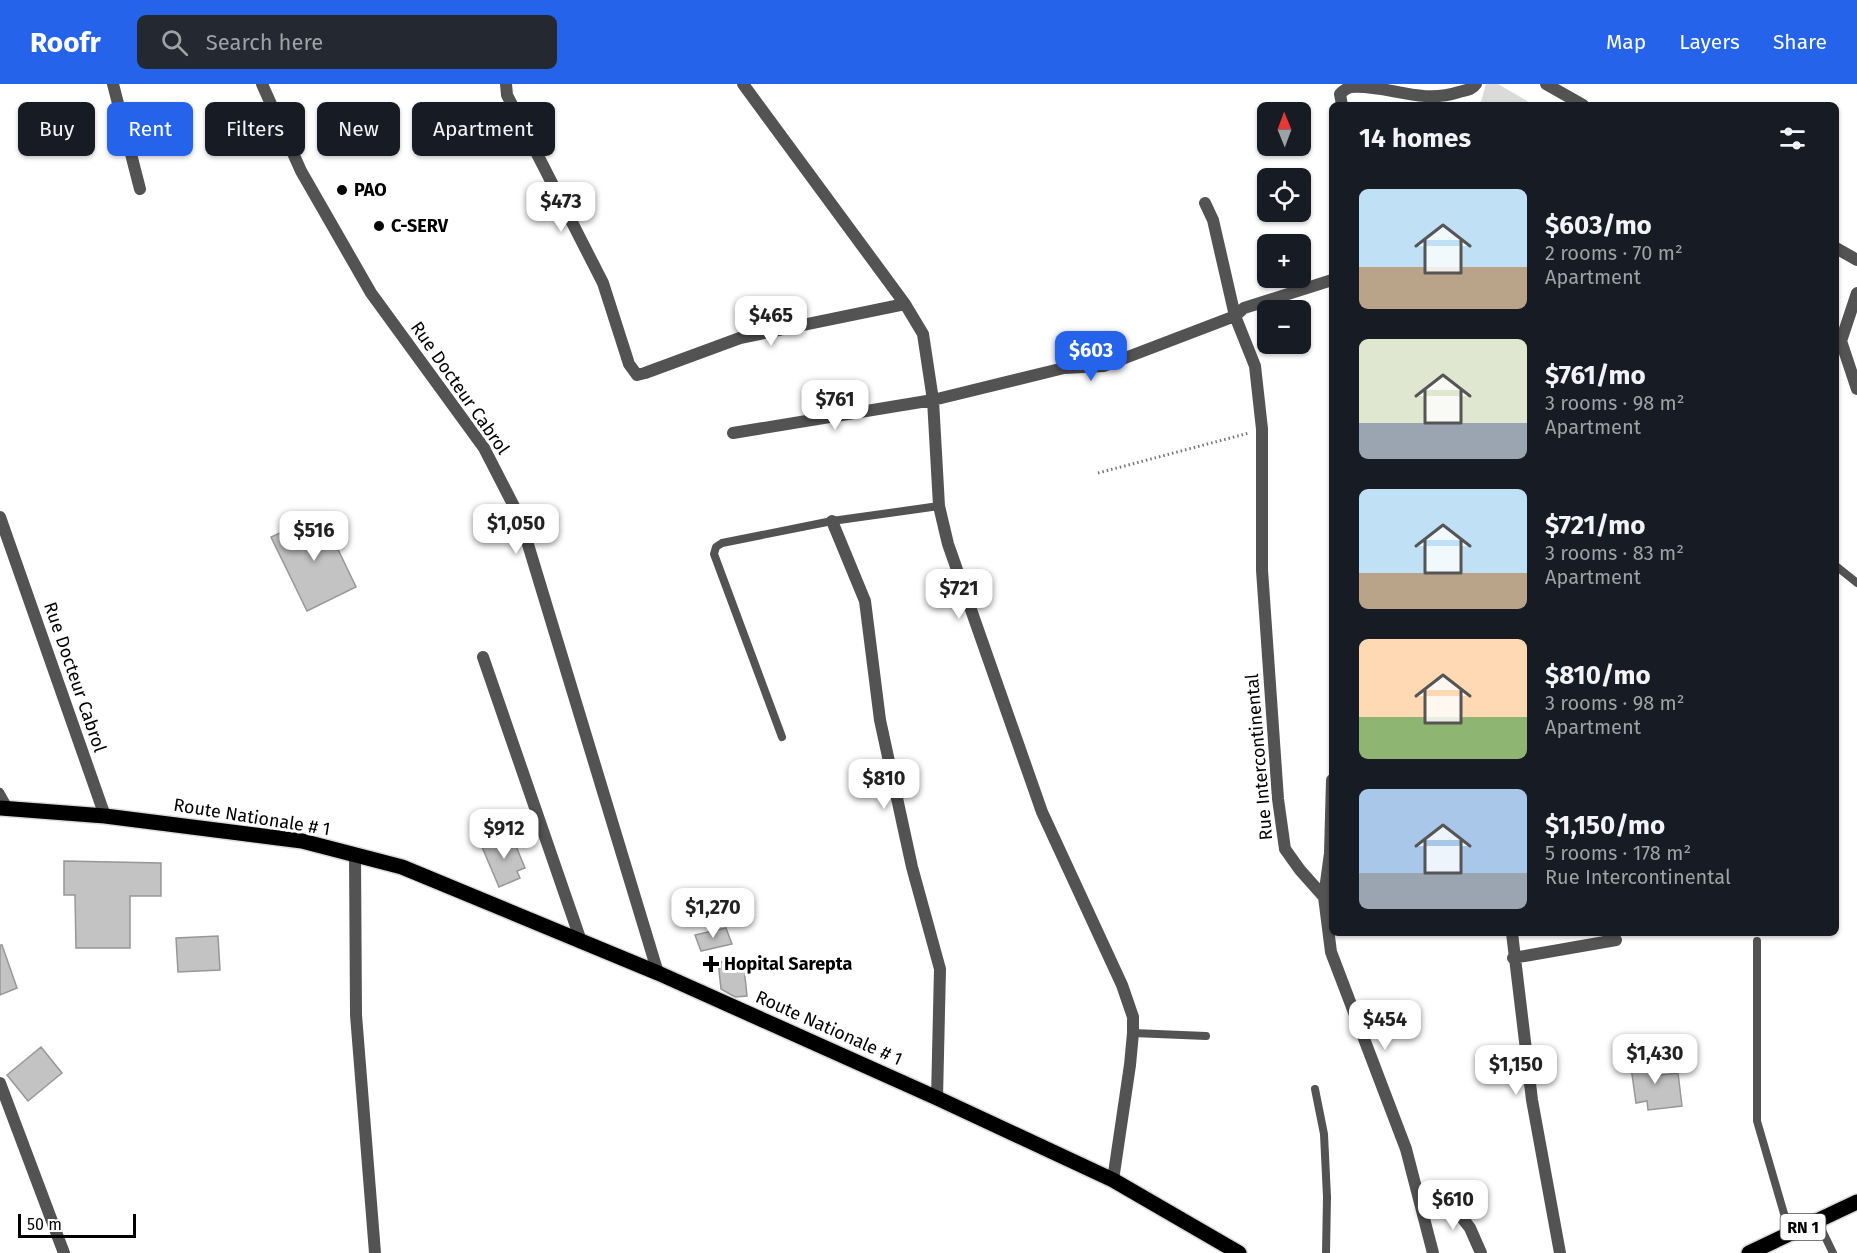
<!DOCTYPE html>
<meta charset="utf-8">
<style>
:root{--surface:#171b24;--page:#242831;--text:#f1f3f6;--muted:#9ea1a6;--accent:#2563eb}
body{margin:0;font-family:"Fira Sans",sans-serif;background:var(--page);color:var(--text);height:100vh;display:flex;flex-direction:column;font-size:22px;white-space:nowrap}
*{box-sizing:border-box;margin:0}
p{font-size:20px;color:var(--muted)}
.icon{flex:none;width:33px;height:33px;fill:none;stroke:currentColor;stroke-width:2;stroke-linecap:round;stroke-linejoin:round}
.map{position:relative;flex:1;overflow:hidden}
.sheet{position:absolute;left:1329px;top:18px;width:510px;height:834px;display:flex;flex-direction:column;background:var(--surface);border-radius:9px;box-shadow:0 2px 4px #0004}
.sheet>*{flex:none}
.top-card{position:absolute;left:18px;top:18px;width:570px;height:54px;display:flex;gap:12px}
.needle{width:39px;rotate:359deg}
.controls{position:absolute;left:1257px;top:18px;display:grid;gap:12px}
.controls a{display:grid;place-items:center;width:54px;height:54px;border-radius:9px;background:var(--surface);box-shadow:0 2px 4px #0004;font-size:30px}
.scale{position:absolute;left:18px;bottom:15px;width:118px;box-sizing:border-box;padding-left:6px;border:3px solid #000;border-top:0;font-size:16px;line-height:21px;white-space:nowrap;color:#000;-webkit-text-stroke:4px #fff;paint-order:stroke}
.price{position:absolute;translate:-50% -51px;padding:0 14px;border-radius:12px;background:#fff;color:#222;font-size:20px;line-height:39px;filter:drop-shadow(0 2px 3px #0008)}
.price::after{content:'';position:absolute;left:50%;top:36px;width:18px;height:14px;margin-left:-9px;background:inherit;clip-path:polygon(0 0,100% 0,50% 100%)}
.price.selected{background:var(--accent);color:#fff}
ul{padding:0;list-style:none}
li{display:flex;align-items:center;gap:18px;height:150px;padding:0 30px}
li span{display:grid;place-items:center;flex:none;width:168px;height:120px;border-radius:9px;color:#555}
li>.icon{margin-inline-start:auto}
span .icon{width:72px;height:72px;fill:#fffc;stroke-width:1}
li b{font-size:26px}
h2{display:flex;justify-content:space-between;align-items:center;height:72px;padding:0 30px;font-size:26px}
.chip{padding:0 21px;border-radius:9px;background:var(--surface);box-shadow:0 2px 4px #0004;font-size:21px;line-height:54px}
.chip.selected{background:var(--accent);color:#fff}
header{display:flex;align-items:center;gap:36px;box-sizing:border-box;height:84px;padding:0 30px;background:var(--accent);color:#fff}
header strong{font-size:28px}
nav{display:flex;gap:33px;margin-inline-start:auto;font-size:21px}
.search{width:420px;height:54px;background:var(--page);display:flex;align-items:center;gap:15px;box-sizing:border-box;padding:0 21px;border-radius:9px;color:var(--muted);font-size:22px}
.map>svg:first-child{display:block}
</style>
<header>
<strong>Roofr</strong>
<div class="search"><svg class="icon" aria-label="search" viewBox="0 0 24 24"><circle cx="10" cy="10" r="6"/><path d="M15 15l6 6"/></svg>Search here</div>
<nav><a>Map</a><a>Layers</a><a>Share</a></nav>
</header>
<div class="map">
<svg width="1857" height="1169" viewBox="0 0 1857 1169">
<rect width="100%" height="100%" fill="#fff"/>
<path fill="#dadada" d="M1486,0H1498L1534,21H1480Z"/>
<path fill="#c3c3c3" stroke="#979797" stroke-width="1.5" d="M321,430L356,503L307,527L271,453Z
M511,750L525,784L517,787L520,794L499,803L482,763Z
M64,777L161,779V812H130V864H76L75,811H64Z
M726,844L732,860L701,867L695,851Z
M218,852L220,886L178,888L176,854Z
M0,861H2L17,904L0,911Z
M718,877L744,883L747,912L735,913L721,905Z
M41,963L62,989L28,1017L7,991Z
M1658,972L1661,991L1678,989L1682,1022L1648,1026L1647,1017L1636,1019L1630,976Z"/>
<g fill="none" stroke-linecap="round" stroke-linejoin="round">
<g stroke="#dbdbdb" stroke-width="18">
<path id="primary" d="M0,724L105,732L302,757L402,783L658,889L937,1014L1113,1096L1239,1169
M1749,1169L1857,1118"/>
</g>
<path stroke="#757575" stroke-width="3" stroke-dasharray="1.5 3" stroke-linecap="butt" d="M1098,389L1249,349"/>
<path stroke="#535353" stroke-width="8" d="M1836,482L1857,499
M782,653L714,470L716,463L722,459L832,437L939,422
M0,708L9,724
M1757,857V1037L1790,1150
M1133,949L1206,952
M1315,1005L1324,1050L1327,1113L1326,1169
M1817,1136L1833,1169"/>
<path stroke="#535353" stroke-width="12" d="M113,0L140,105
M262,0L301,87L371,209L484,364L520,434L658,889
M506,0L507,11L603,199L629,280L637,291L645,289L740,254L905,220
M743,0L905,220L923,250L933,316L939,422L948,460L1042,728L1122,901L1133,933V949L1130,981L1113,1096
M1546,0L1583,21
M1342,21L1340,10C1343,7 1347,4 1351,3C1387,0 1419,21 1459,8C1466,6 1472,6 1476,0
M1205,119L1213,136L1235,232L1255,282L1262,345V486L1278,715L1285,765L1300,786L1324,813L1331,868L1406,1065L1433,1169
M1836,164L1857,176
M1857,209L1841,257L1857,305
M733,349L933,316L1064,284L1104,282L1235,232L1244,224L1332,196
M0,433L105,732
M832,437L865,517L880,636L912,783L940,885L937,1014
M483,573L581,857
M355,771L356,931L375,1169
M1324,813L1330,769L1332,696
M1512,849L1532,1016L1560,1169
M1513,874L1616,856
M0,999L64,1169
M1446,1113L1470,1144L1481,1169"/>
<use href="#primary" stroke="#000" stroke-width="15"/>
</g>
<g fill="#000" stroke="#fff" stroke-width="2">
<circle cx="342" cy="106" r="6"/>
<circle cx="379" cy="142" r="6"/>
<path d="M708 871h6v6h6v6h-6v6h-6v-6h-6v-6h6z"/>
</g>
<g text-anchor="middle" stroke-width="6" stroke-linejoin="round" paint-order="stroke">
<rect fill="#fff" stroke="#4c4c4c" stroke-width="1.5" x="1780.5" y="1130" width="45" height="26" rx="4.5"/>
<g font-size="16" font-weight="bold" fill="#000">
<text x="1803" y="1149">RN 1</text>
</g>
<g font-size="18" font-weight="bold" fill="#000" stroke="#fff" text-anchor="start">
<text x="354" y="112">PAO</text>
<text x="391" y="148">C-SERV</text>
<text x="724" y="886">Hopital Sarepta</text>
</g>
<g font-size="18" fill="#000" stroke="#fff">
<text transform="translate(460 304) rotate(55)" y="6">Rue Docteur Cabrol</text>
<text transform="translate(75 593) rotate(71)" y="6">Rue Docteur Cabrol</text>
<text transform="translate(1259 673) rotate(-95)" y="6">Rue Intercontinental</text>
<text transform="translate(252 733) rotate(9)" y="6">Route Nationale # 1</text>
<text transform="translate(829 944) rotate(24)" y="6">Route Nationale # 1</text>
</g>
</g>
</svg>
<div class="controls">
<a><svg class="needle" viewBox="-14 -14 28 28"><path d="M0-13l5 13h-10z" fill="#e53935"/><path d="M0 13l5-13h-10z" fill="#9ea1a6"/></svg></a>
<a><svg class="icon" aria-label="locate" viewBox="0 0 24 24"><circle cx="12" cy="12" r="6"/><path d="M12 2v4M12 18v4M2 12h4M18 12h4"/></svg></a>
<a>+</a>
<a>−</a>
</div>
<div class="scale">50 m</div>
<b class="price" style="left:561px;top:149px">$473</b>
<b class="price" style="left:771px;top:263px">$465</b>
<b class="price selected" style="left:1091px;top:298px">$603</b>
<b class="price" style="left:835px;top:347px">$761</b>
<b class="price" style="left:516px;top:471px">$1,050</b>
<b class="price" style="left:314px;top:478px">$516</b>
<b class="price" style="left:959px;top:536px">$721</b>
<b class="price" style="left:884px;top:726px">$810</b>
<b class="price" style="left:504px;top:776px">$912</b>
<b class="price" style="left:713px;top:855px">$1,270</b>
<b class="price" style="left:1385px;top:967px">$454</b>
<b class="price" style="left:1655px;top:1001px">$1,430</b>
<b class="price" style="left:1516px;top:1012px">$1,150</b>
<b class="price" style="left:1453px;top:1147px">$610</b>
<div class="top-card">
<a class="chip">Buy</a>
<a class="chip selected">Rent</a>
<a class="chip">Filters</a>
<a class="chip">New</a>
<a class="chip">Apartment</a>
</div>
<section class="sheet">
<h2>14 homes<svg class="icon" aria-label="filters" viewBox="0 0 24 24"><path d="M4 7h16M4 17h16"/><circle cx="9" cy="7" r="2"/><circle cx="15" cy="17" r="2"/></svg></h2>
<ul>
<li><span style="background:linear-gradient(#bfe0f5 65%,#b9a48a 0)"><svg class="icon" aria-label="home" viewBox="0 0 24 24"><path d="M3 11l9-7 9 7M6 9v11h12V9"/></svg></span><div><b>$603/mo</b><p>2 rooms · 70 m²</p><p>Apartment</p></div></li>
<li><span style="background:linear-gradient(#dfe7d0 70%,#9aa5b1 0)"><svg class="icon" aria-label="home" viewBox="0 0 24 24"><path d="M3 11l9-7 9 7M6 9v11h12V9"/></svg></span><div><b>$761/mo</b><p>3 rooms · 98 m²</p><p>Apartment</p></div></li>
<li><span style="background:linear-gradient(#bfe0f5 70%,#b9a48a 0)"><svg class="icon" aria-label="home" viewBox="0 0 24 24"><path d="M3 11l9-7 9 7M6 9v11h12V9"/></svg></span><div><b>$721/mo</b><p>3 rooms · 83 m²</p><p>Apartment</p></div></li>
<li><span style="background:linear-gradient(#ffd9b3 65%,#8fb573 0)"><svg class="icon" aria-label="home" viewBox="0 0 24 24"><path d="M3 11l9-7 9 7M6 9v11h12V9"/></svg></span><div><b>$810/mo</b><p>3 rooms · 98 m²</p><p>Apartment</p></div></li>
<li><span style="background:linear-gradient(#a9c7e8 70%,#9aa5b1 0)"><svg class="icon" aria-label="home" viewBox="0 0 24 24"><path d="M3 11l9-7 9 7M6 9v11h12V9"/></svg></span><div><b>$1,150/mo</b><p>5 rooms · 178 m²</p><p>Rue Intercontinental</p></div></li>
</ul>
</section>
</div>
